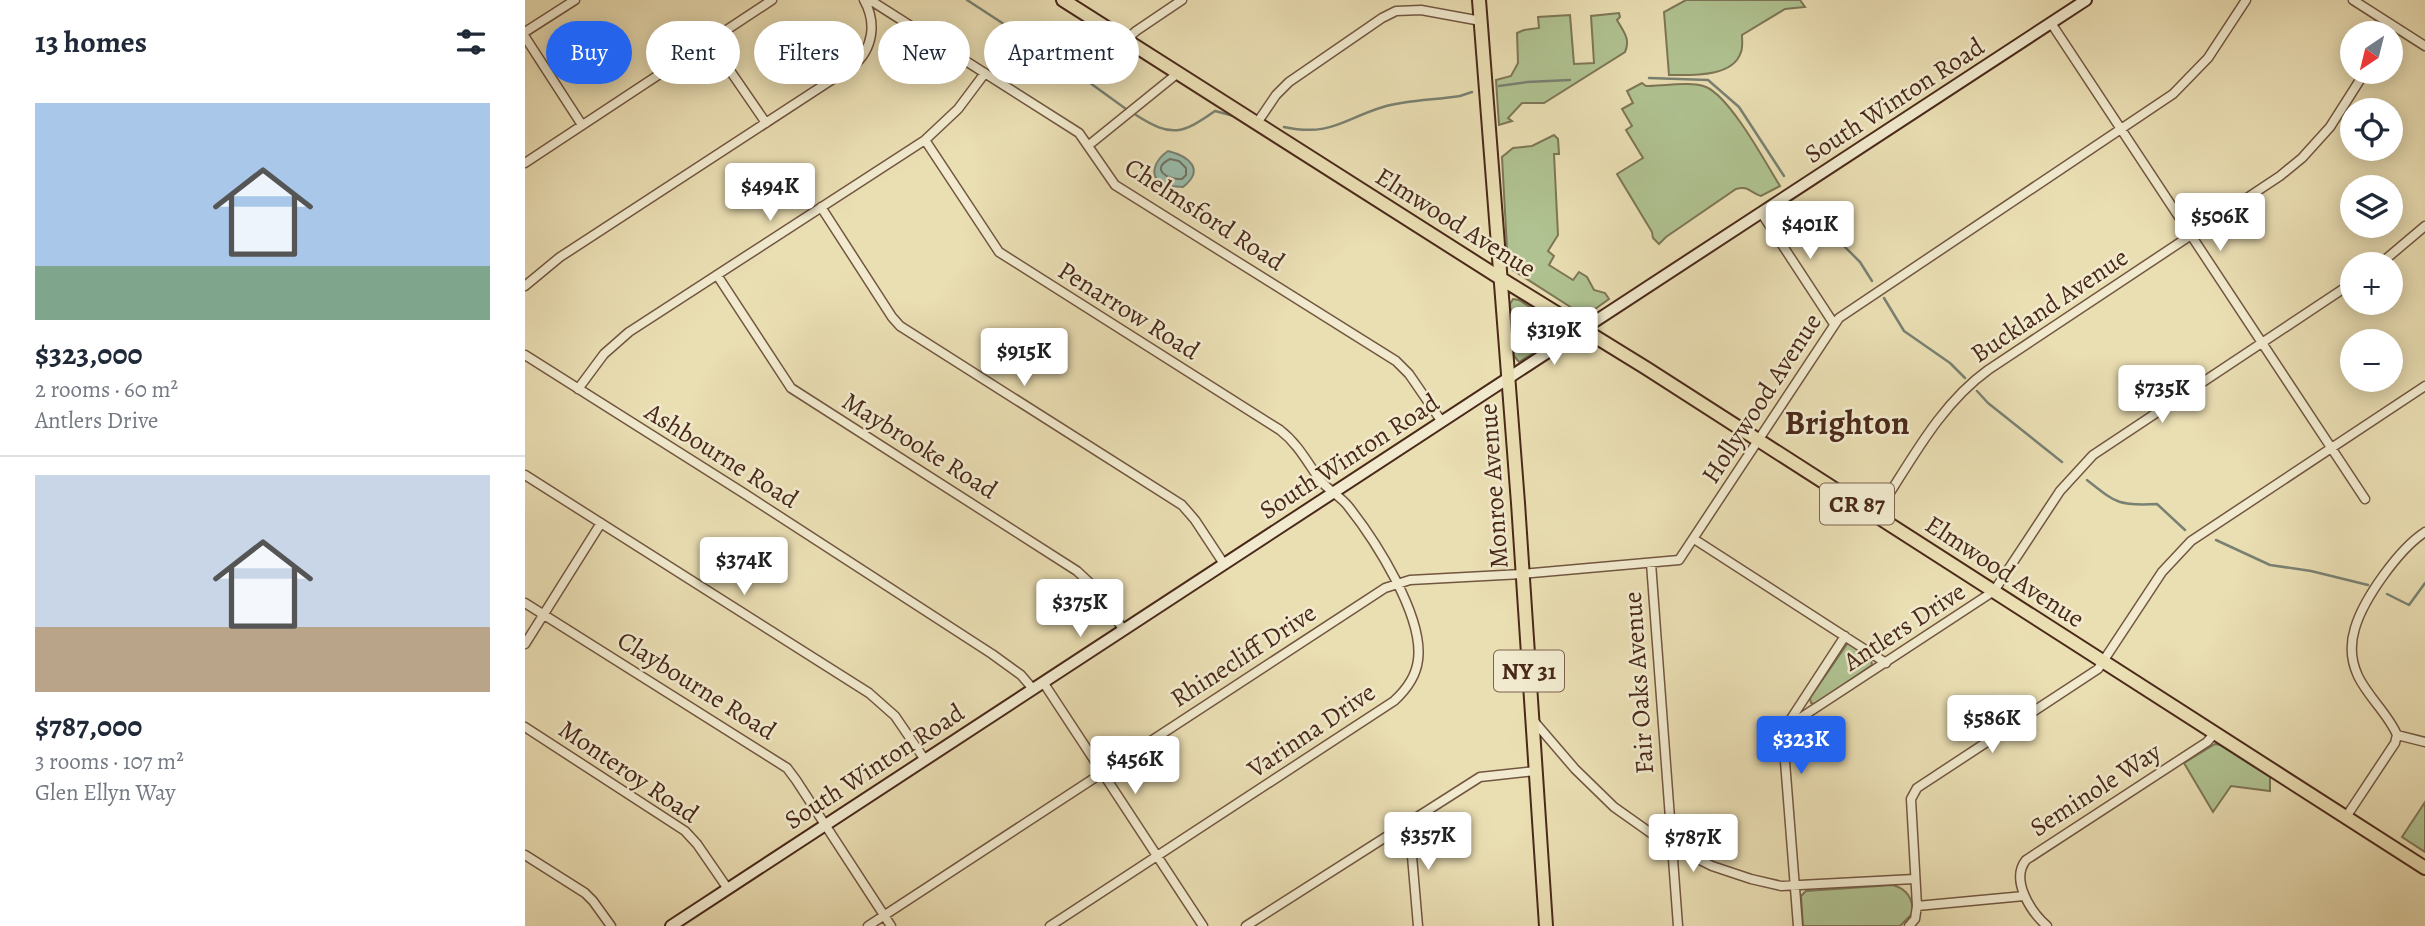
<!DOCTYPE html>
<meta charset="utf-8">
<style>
:root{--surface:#fff;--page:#f2f2f3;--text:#1f2937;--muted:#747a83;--line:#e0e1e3;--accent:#2563eb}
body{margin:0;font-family:Alegreya,serif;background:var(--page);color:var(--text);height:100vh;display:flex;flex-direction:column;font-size:26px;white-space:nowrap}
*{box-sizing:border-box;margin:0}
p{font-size:23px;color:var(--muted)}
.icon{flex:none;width:38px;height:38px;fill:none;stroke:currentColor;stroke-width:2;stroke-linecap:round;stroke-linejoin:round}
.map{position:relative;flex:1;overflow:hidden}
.details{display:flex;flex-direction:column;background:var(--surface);width:525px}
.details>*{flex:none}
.banner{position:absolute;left:21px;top:21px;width:665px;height:63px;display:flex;gap:14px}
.needle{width:46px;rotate:215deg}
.buttons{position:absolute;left:1815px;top:21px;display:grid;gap:14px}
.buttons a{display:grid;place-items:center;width:63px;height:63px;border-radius:50%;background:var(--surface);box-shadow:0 4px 18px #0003;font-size:35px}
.price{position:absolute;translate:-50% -60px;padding:0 16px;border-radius:7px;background:#fff;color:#222;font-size:23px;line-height:46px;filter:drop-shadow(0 2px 4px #0008)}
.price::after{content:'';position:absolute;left:50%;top:42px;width:21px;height:16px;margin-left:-10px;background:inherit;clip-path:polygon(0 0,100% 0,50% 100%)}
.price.active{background:var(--accent);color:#fff}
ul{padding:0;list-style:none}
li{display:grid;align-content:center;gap:14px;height:371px;padding:0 35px}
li+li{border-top:2px solid var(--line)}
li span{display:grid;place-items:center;height:217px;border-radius:0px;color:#555}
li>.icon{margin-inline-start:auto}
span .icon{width:126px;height:126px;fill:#fffc;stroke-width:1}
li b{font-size:30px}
h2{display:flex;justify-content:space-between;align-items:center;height:84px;padding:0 35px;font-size:30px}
.tag{padding:0 24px;border-radius:32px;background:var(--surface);box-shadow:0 4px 18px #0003;font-size:24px;line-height:63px}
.tag.active{background:var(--accent);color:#fff}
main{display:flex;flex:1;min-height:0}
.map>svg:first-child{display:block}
</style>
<main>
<section class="details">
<h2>13 homes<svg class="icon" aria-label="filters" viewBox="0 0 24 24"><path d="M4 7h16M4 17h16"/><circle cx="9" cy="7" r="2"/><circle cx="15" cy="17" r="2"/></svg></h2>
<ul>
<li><span style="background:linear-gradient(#a9c7e8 75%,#7fa58c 0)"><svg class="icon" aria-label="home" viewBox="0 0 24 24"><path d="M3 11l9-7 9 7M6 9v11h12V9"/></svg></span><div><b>$323,000</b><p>2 rooms · 60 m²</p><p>Antlers Drive</p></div></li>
<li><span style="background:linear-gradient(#c9d6e8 70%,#b9a48a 0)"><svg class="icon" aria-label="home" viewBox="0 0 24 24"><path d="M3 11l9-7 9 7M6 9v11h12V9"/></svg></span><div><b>$787,000</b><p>3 rooms · 107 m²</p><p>Glen Ellyn Way</p></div></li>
</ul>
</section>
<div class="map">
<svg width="1900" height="926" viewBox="0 0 1900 926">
<rect width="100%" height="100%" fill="#eadeb3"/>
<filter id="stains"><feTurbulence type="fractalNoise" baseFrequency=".00286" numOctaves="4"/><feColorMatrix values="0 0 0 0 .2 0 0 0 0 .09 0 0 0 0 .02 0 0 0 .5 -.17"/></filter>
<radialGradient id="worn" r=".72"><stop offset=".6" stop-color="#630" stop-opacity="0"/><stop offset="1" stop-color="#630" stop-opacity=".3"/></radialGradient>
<path fill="#b0c291" stroke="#7d7656" stroke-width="2" d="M1161,0H1275L1280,7L1260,9L1217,35C1217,40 1218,47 1216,52C1208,78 1165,75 1144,75L1139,12Z
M1094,13L1095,17L1092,20C1098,31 1106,39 1100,52L1019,103H997L983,118L987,121L974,125L971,80L986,76L993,63L992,33L999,30L1014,28L1013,17L1045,15L1049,64L1069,63L1066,16Z
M1117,83L1121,86C1136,86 1168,81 1181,87C1206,98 1240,162 1255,186L1236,196C1226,193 1223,185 1211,189L1141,237L1134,244L1128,238L1127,232L1092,174L1118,158L1101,130L1107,126L1097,109L1108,103L1102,91Z
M1029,135L1033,139L1034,154H1029L1033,235L1023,251L1029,256L1024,265L1048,280L1054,272L1062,277L1069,290L1080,293L1084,299L1063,314L1058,315L983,267L977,157L988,148L1007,146Z
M988,299L994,300L1041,330L1038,334L994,362L989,356L985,304Z
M1322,644H1326L1346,658L1347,665L1290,704L1286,703L1285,698Z
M1690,744L1695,745L1745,777V791L1706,786L1688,812L1659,763Z
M1900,802V852L1877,837Z
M1368,885C1382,889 1388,898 1388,913L1375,926H1278L1276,896L1281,891Z"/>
<path fill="#98bcac" stroke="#798172" stroke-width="2" d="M643,151C663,156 681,169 658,187C652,186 645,187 640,185C621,177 631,159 643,151Z"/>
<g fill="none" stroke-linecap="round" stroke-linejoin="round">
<path stroke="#717263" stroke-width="2" d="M645,159L654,161L661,168V175L657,179C642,180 625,169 645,159Z"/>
<path stroke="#798172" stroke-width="2.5" d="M442,0L525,54L601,109
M1124,78L1183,80L1214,107L1259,176
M974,86L1002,82L1045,80
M611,115C647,138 657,134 690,111L709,116
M759,127C806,137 818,119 858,107C882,100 910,100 935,96L947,92
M1285,212L1335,262L1347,281
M1359,298L1379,331L1425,363L1440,378
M1452,391L1463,403L1537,462
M1562,480C1591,503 1593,506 1632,504L1660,530
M1691,540L1745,565L1786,571L1843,585
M1862,594L1884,605L1900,583"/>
<g stroke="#725640" stroke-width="11">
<path id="minor" d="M345,0L554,133L590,185L871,361L884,374L917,422
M1828,0L1900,46
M1526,23L1840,499
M0,32L50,0
M0,37L57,125
M184,40L241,123
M601,40L611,31L657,0
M732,123L751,95L764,82L857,18L871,11L896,10L956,21
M400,140L474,252L755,430C773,444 782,462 795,480C803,490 815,496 823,506C850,540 899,616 893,660C891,677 881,690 869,701L525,926
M564,145L653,73
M0,163L247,0
M296,207L367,317L375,326L657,505L670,520L699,564
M1237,214L1309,324
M1855,264L1900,226
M192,275L266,388L552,571L568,586L598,629
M0,286L35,257L328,66C348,49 352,23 339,0
M0,355L220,494L467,654L496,675L508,689
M53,389L79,354L104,332L400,140L433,109L460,73
M0,475L344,693L370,716L400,760
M1350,516C1384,465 1413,406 1463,370L1755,176L1777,158L1805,127L1840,72
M1900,532C1874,549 1839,598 1830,628C1825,644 1826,661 1833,676C1843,697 1864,715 1872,735L1900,742
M1169,539L1361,663
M1126,563L1153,926
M0,603L262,768L271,780L366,926
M0,644L76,523
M518,682L678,926
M1008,720L1050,769L1089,807L1137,841L1187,866L1226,879L1256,886L1389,879
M0,727L160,831L172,844L203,889
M1260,728L1469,591L1535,491L1568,455L1827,283
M1821,817L1870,743L1872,735
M884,821L893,926
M0,855L60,893L68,901L86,926
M1392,906L1386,799L1392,788L1573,669L1637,572L1666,541L1900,386
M343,926L860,588L885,580L997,574L1154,560L1314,318L1648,94L1683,58L1721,0
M721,926L955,777L1010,771
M1273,926L1258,736L1260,728L1320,636
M1384,926L1390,919L1392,906L1499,896
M1522,926C1506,912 1485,880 1501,860L1682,742L1690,733"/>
</g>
<g stroke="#4a291a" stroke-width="14">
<path id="secondary" d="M146,926L1561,0"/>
</g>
<g stroke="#4a291a" stroke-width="16">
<path id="primary" d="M538,0L975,278L1121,368L1900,868
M954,0L993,503L1021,926"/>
</g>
<use href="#minor" stroke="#f1eace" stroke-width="8"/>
<use href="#secondary" stroke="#f1eace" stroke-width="10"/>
<use href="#primary" stroke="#eadeb3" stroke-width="12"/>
</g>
<g text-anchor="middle" stroke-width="5" stroke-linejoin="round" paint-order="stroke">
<g fill="#f1eace" stroke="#7c6350" stroke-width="2">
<rect x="1295" y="483.5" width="74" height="41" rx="5"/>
<rect x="969" y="650.5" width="70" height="41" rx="5"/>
</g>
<g font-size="24" font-weight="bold" fill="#4a291a">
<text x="1332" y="512">CR 87</text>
<text x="1004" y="679">NY 31</text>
</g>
<g font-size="26" fill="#4a291a" stroke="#f1eace">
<text transform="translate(1369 100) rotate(-33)" y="9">South Winton Road</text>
<text transform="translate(680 214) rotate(33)" y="9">Chelmsford Road</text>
<text transform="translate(931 222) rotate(32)" y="9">Elmwood Avenue</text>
<text transform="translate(1524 305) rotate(-34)" y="9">Buckland Avenue</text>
<text transform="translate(604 310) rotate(32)" y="9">Penarrow Road</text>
<text transform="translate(1236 398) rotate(-57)" y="9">Hollywood Avenue</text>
<text transform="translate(395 445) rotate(32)" y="9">Maybrooke Road</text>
<text transform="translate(197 455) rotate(32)" y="9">Ashbourne Road</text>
<text transform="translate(824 456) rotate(-33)" y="9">South Winton Road</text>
<text transform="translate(968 486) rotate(-94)" y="9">Monroe Avenue</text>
<text transform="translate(1480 571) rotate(33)" y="9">Elmwood Avenue</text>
<text transform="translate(1379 626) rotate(-33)" y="9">Antlers Drive</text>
<text transform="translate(718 655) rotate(-33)" y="9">Rhinecliff Drive</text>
<text transform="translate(1113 683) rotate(-94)" y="9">Fair Oaks Avenue</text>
<text transform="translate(172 685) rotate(32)" y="9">Claybourne Road</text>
<text transform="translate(786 730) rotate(-34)" y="9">Varinna Drive</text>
<text transform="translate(349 766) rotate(-33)" y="9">South Winton Road</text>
<text transform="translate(104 771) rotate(34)" y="9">Monteroy Road</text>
<text transform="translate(1570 789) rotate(-33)" y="9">Seminole Way</text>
</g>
<g font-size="33" font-weight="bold" fill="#4a291a" stroke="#f1eace">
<text x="1322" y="434">Brighton</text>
</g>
</g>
<rect width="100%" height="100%" filter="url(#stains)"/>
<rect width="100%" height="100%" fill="url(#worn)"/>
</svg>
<div class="buttons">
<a><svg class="needle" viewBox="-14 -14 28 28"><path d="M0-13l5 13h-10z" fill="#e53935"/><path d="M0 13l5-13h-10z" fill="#747a83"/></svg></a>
<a><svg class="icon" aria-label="locate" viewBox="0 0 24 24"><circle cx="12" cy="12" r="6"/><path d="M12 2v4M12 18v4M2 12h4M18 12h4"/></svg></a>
<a><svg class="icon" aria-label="layers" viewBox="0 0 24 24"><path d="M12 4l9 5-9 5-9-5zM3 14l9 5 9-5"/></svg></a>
<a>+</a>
<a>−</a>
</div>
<b class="price" style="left:245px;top:223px">$494K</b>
<b class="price" style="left:1695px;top:253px">$506K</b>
<b class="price" style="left:1285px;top:261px">$401K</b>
<b class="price" style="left:1029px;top:367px">$319K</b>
<b class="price" style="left:499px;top:388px">$915K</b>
<b class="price" style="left:1637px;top:425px">$735K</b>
<b class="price" style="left:219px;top:597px">$374K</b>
<b class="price" style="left:555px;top:639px">$375K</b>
<b class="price" style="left:1467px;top:755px">$586K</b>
<b class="price active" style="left:1276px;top:776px">$323K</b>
<b class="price" style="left:610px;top:796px">$456K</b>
<b class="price" style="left:903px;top:872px">$357K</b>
<b class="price" style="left:1168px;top:874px">$787K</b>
<div class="banner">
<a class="tag active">Buy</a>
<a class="tag">Rent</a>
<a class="tag">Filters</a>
<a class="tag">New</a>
<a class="tag">Apartment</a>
</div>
</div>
</main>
